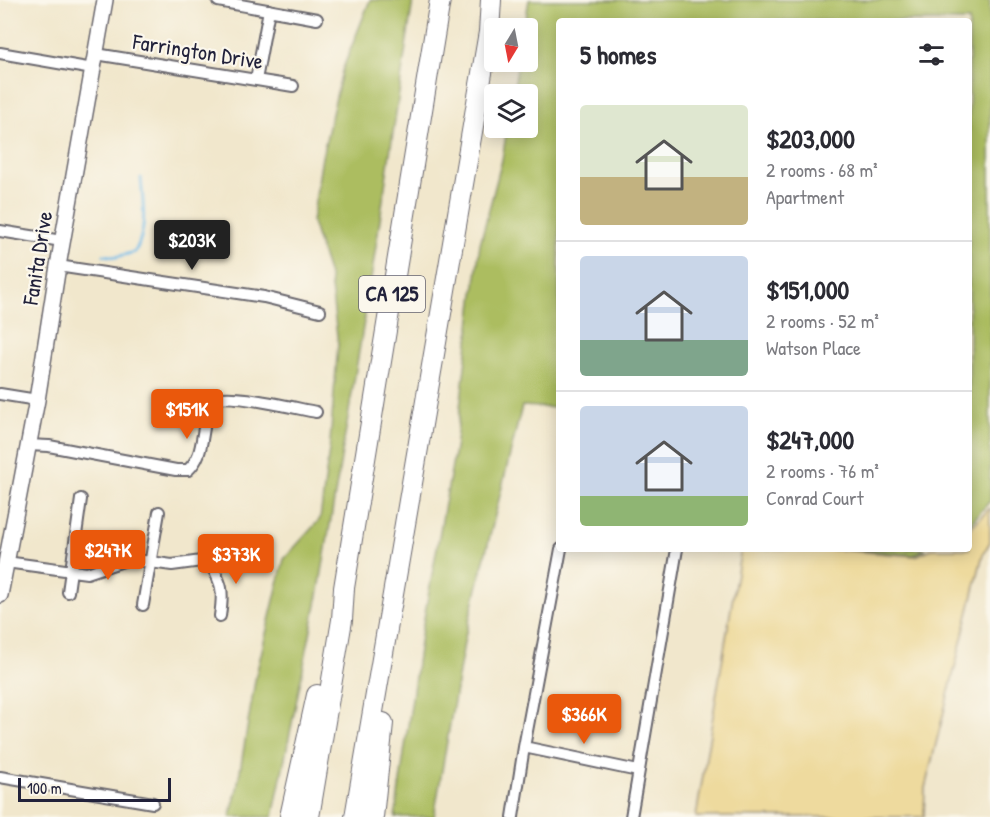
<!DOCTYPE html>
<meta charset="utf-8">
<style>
:root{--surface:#fff;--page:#f7f7f7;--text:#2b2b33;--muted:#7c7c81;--line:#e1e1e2;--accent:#ea580c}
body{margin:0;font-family:"Patrick Hand",sans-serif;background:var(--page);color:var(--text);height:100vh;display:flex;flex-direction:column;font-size:22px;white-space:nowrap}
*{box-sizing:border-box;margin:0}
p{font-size:20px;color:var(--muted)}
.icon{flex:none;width:33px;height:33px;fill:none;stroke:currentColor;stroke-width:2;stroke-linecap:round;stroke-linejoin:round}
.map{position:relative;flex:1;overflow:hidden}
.panel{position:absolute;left:556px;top:18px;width:416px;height:534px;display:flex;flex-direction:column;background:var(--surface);border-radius:6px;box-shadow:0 3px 15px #0003}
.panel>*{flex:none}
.needle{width:39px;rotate:190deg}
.fabs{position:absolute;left:484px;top:18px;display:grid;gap:12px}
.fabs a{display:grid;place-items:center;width:54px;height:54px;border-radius:6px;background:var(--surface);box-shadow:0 3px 15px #0003;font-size:30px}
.scale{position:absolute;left:18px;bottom:15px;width:153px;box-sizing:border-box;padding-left:6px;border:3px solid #22223b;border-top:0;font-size:16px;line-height:21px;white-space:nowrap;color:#22223b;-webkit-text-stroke:4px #fbf7ec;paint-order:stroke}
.price{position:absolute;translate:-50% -51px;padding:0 14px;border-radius:6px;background:var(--accent);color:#fff;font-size:20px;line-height:39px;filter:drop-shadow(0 2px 3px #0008)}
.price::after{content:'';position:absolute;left:50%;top:36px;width:18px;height:14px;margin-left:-9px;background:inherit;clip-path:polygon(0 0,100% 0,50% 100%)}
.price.current{background:#222;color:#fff}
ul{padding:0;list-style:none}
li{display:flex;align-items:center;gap:18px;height:150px;padding:0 24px}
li+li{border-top:2px solid var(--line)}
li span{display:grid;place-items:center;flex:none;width:168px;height:120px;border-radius:6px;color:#555}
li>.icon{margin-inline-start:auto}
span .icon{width:72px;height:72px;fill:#fffc;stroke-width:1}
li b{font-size:26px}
h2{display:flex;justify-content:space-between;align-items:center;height:72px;padding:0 24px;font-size:26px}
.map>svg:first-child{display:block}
</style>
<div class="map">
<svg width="990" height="817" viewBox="0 0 990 817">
<rect width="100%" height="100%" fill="#fbf7ec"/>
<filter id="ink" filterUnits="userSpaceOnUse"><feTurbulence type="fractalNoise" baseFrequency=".0167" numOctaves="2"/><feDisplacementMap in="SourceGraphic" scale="12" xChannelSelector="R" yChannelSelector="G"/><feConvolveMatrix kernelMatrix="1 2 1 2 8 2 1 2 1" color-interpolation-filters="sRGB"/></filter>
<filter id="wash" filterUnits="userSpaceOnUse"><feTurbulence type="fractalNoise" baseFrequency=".008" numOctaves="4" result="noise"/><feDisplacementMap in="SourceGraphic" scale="24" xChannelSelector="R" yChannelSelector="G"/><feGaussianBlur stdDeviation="1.35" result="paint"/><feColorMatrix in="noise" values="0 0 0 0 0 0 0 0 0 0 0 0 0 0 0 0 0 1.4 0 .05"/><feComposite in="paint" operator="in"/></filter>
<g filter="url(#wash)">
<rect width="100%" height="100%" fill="#f1e7cc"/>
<path fill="#acbd60" stroke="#67704e" stroke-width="1.5" d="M370,0H413L370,286L319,590L273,817H230L237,789L256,675L284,559L320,519L330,442L338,344L330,279L312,222L322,157L342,71Z
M529,0H990V501L969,525V21H560L559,408L522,406L465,637L434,817H395L421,635L455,449L480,244L502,160L507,128H528V94H513L518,62H528V28H524Z
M848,549H926L914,555Z"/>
<path fill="#eeda9e" stroke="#887e6c" stroke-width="1.5" d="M990,508V542L983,554L925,788L924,817H696L741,549H825L916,556L931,549H969V529Z"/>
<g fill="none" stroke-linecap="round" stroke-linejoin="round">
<path stroke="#6db9e7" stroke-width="3" d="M104,255L116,257L135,252C148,228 143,205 141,178"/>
</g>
</g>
<g filter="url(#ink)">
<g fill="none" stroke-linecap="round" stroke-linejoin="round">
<g stroke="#6a676e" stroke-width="14">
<path id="minor" d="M218,1L317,19
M0,53L93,69
M96,54L293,86
M256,80L269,10
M0,231L62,241
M58,266L264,297L320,311
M0,394L37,400
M28,445L49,446L176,470H188C201,458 201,444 204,428C205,419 205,408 212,401C223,390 298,409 316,412
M6,562L87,573L129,559L172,565L209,560C222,585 224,589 220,616
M68,592L81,499
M143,605L159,512
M524,747L638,771
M0,777L153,803
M513,817L524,747L561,549
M631,817L677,549"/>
</g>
<g stroke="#6a676e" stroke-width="18">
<path id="secondary" d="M0,595L37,400L58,266L105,0"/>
</g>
<g stroke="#6a676e" stroke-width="22">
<path id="motorway" d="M290,817L317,695
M309,817L342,620L344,588L440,0
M355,817L489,32L491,0
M373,817L383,723"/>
</g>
<use href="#minor" stroke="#fff" stroke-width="10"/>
<use href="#secondary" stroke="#fff" stroke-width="15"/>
<use href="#motorway" stroke="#fff" stroke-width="20"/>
</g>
</g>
<g text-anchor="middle" stroke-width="4.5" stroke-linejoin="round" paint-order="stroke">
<rect fill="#fbf7ec" stroke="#636270" stroke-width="1.5" x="359" y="276" width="66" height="36" rx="4.5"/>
<g font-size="21" font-weight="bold" fill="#22223b">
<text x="392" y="301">CA 125</text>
</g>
<g font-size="22" fill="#22223b" stroke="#fbf7ec">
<text transform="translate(198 51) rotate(9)" y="8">Farrington Drive</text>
<text transform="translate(37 258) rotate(-81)" y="8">Fanita Drive</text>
</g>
</g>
</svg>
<div class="fabs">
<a><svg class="needle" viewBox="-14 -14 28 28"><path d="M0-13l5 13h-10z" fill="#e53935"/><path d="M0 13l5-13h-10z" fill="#7c7c81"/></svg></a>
<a><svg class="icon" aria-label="layers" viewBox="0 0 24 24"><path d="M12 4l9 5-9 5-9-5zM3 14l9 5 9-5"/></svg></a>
</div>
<div class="scale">100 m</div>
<b class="price current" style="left:192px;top:271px">$203K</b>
<b class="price" style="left:187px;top:440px">$151K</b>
<b class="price" style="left:108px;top:581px">$247K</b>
<b class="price" style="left:236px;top:585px">$373K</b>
<b class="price" style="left:584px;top:745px">$366K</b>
<section class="panel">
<h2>5 homes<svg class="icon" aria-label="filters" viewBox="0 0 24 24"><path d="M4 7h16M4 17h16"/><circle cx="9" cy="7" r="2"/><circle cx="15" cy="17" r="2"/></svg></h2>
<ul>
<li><span style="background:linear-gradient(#dfe7d0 60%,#c2b280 0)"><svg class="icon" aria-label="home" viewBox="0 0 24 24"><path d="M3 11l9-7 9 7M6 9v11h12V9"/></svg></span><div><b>$203,000</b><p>2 rooms · 68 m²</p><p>Apartment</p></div></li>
<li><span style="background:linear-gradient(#c9d6e8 70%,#7fa58c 0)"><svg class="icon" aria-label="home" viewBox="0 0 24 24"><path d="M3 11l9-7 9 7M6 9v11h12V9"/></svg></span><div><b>$151,000</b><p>2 rooms · 52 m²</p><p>Watson Place</p></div></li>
<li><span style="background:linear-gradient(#c9d6e8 75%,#8fb573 0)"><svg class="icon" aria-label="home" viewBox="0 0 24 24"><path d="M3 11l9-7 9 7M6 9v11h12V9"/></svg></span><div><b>$247,000</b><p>2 rooms · 76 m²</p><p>Conrad Court</p></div></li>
</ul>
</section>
</div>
